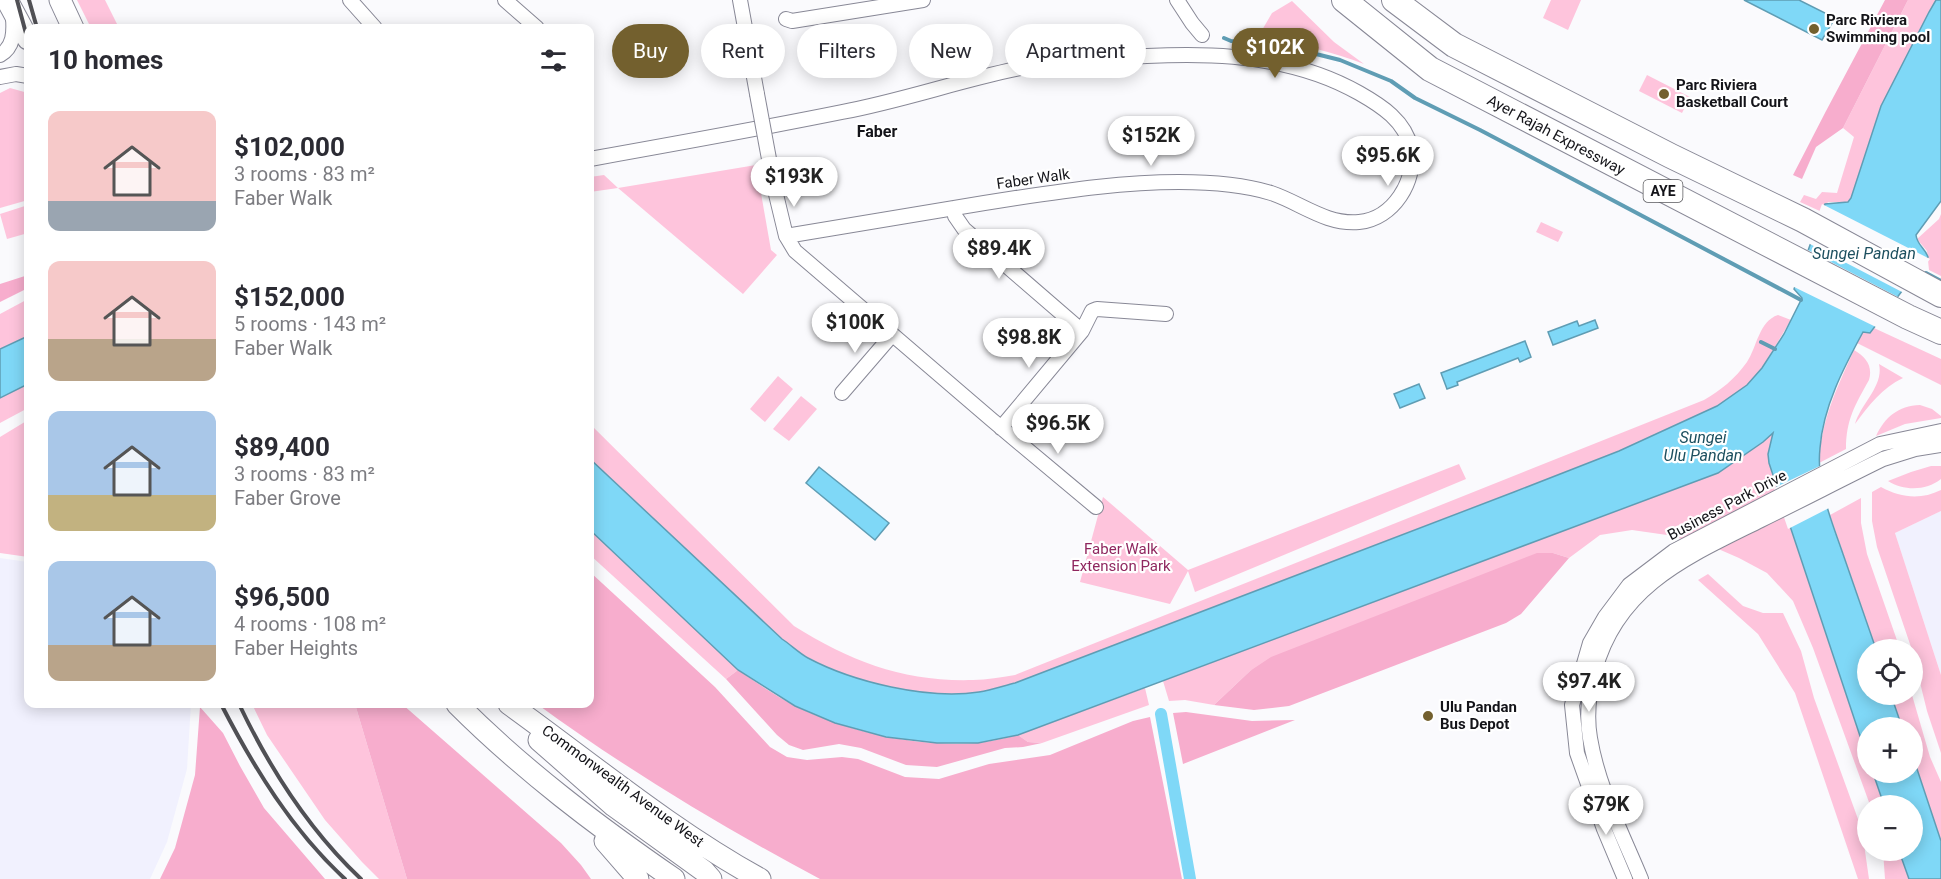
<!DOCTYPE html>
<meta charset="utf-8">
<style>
:root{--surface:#fff;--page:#f2f2f3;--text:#2b2b33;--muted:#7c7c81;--accent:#73602e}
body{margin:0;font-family:Roboto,sans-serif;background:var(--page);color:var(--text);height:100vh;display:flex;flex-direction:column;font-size:22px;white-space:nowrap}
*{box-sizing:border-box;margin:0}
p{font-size:20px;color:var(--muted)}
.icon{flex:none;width:33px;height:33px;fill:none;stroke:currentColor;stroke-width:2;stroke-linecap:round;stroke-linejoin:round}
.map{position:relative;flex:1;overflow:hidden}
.panel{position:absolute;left:24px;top:24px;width:570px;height:684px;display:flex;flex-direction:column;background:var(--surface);border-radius:12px;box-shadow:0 3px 15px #0003}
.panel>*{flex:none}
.hud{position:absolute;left:612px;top:24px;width:570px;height:54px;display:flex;gap:12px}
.tools{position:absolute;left:1857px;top:639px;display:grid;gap:12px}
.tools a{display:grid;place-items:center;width:66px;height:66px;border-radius:50%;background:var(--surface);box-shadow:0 3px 15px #0003;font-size:30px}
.price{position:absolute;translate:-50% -51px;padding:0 14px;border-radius:21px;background:#fff;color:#222;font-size:20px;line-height:39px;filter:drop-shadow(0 2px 3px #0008)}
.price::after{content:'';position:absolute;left:50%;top:36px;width:18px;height:14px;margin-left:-9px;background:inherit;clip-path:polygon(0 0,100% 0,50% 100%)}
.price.on{background:var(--accent);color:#fff}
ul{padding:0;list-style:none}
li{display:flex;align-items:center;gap:18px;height:150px;padding:0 24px}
li span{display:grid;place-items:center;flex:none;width:168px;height:120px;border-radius:12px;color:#555}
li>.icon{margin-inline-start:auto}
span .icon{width:72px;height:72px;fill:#fffc;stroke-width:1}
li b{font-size:26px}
h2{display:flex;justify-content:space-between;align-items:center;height:72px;padding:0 24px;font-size:26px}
.pill{padding:0 21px;border-radius:27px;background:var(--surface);box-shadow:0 3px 15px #0003;font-size:21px;line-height:54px}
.pill.on{background:var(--accent);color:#fff}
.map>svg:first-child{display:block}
</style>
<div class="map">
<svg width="1941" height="879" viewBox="0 0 1941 879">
<rect width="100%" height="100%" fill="#fafafd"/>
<path fill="#f1f1fe" d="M1941,511V675L1895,533Z
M0,558L28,562V704H191L187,769L167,842L150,879H0Z"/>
<path fill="#fec4dc" d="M77,0H105L119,28H91Z
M1551,0H1581L1568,30L1543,18Z
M1908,0H1936L1929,12L1881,106L1851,198L1848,202H1828L1822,212L1800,202L1804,195L1816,199L1822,192L1837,193L1854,137L1843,128Z
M1292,1L1334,42L1364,64C1330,51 1294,43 1258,37L1272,13Z
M1647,75L1690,97L1682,113L1639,91Z
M10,88L28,93V200L0,208V93Z
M756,165L771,250L777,255L743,294L618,188L590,192V177L604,175L618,188Z
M28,205V233L7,239L0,214Z
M1941,214V276L1929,270L1927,251L1917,239L1939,219Z
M1541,222L1563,232L1558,242L1536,232Z
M28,299V336L0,349V314Z
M1778,315L1791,320L1762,368L1747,385L1717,406L1619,451L1514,492L1015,683C1003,686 991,690 979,692C928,700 853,682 809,658C799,653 791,645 782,639L590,459V424L794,626C852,662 904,682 973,680C987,680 1001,677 1015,675L1704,400C1721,390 1735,379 1747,362C1757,347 1759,321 1778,315Z
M1874,328L1941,359V385L1857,343L1863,332L1870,333Z
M1854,350C1866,357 1873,366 1869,380C1855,405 1846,420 1846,449L1819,463C1821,420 1837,388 1854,350Z
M1879,364L1903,378C1882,388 1869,405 1855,424C1861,403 1884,386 1879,364Z
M778,376L793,389L765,422L750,409Z
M28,384V408L0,423V398Z
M801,396L817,409L789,441L773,429Z
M1920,405L1932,409L1941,416V418L1905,424L1876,436C1885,417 1898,406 1920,405Z
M28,420V557L0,553V437Z
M1774,432L1768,454L1769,463L1867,757L1868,772L1873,773L1884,805H1870L1813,648L1793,601L1767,573L1739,558L1716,548L1667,535L1632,530L1600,535L1569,558L1553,553L1250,671L1214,705L1185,700L1169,701L1163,681L1717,473Z
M1459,464L1466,479L1195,592L1188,571L1170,604L1080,582L1103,497L1188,570Z
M1931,466H1941V479C1926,491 1904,491 1888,481L1911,472Z
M1881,487C1901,498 1921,500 1941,490V511L1895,533L1941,675V753L1927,711L1912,650L1877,547L1872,521V492Z
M1861,498V523L1867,554L1900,649H1876L1830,515Z
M590,530L738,670L726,679L590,555Z
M1708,574L1743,606L1763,613H1783L1801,651L1814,698L1862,830L1869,879H1858L1795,693L1758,634L1698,580Z
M1145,688L1149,705L1042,743L1028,742L1018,735Z
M1891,695H1912L1930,757L1941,782V841L1913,757L1912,728L1902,727Z
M252,704H355L407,879H379L362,862L325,820L267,735Z
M1883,851H1899L1909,879H1885Z"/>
<path fill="#f7adcd" d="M1885,0H1908L1843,128L1816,147L1802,179L1793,175L1826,111Z
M28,275V288L0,302V284Z
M1537,553H1553L1569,558L1521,614L1506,623L1289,706L1254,710L1214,705L1250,671L1271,657Z
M590,572L715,687L770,747L787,757L807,760L842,757L858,759L905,777L939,779L989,764L1050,755L1133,721L1150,717L1182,879H820C722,827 626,769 537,704H590Z
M738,670C757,683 777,697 797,707C852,733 916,747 977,743C990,742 1004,738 1018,735L1028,742L1042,743L1023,747L1005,748L937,767L906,765L861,748L839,744L803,750L789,745L777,735L726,679Z
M355,704H402L561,843L581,865L591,879H407Z
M200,707L223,733L240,766L264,808L325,879H160L175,848L195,775Z
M1186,712L1252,721L1295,720L1183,764L1173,713Z"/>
<path fill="#7fd8f7" stroke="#5f9db4" stroke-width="1.5" d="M1744,0H1799L1835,18L1822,40Z
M1936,0H1941V201L1916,235C1917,245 1925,248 1928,257L1870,333L1863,332C1844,367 1823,407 1820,448C1816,485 1831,519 1843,554C1854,586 1865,618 1876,649L1868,650V694L1891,695L1902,727L1868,728L1867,757L1769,463L1768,454L1773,433L1763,442L1718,473L1018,735L978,743H937L886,737L835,723L795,706L738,670L590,530V459L782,639C791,645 799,653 808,658C853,682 928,700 979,692C991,690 1003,686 1015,683L1514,492L1619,451L1717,406L1747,385L1762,368L1784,334L1802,298L1794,289L1825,204L1848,202L1851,198L1881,106L1929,12Z
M1595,320L1598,328L1553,345L1548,332L1577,321L1579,326Z
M28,336V384L0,398V349Z
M1525,341L1531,357L1520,362L1518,358L1457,382L1458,385L1447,389L1441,373Z
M1419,384L1425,398L1400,408L1394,394Z
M819,467L889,523L875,540L806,483Z
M1913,757L1941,841V879H1909L1899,851L1912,850V806L1884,805L1873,773L1912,772Z"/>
<path fill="#fafafd" d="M1822,204L1930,259L1904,293L1808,243Z
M1806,249L1900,298L1878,328L1792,286Z
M1822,465L1825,492L1831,507L1788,529L1774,488Z"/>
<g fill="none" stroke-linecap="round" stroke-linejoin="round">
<path stroke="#5f9db4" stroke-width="4" d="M1224,38L1231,41L1284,46L1340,60L1391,81L1415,98L1480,130L1801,300
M1926,273L1941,281
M1761,342L1775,349"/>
<path stroke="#7fd8f7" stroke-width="12" d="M1161,714L1190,879"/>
<g stroke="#888896" stroke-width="16">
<path id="street" d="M350,0L375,28
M505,0L537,28
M740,0L757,94
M1177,0L1192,23L1202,35
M786,19L792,21L923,0
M0,55C14,47 14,32 13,18
M0,77L16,74L28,76
M590,159C674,144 758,129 842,112C901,101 958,81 1016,69C1044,63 1073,61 1101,59C1187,52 1282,49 1359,93C1382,106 1405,121 1411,148C1417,181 1393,219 1359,222C1326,225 1301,203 1271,193C1242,184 1209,182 1179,182C1124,182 1070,190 1016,198C939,210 862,223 786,236
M774,186L786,236L795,251L992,420L1096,507
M954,208L955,216L964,229L1082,331
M842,393L892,335
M1001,428L1082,331L1092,311L1097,309L1166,314
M1625,879L1604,829L1577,753L1572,705L1590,643L1605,617L1629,585L1674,551L1880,444L1941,431
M1641,879C1622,833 1598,787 1590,738C1586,715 1589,692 1595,670C1618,585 1689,556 1761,520C1802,500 1842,479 1883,459L1915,449L1941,445"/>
</g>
<g stroke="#888896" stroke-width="23">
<path id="primary" d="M7,0L28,39
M60,0L73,28
M457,704C523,770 597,826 674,879
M509,704C591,763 671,830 760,879
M539,740L614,806L704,871L711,879
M605,841L638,879"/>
</g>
<g stroke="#888896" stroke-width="26">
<path id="highway" d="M1344,0L1430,69L1908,317L1941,332
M1394,0L1454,45L1671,156L1803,220L1941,295"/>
</g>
<use href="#street" stroke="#fff" stroke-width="14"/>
<use href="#primary" stroke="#fff" stroke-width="21"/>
<use href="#highway" stroke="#fff" stroke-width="24"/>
<path stroke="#505055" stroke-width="4" d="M17,0L28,41
M29,0L37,28
M221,704C254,768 292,830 345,879
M239,704C269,767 310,831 361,879"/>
<g stroke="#888896" stroke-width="16" stroke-linecap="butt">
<path id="street-bridge" d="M757,94L774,186"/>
</g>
<use href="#street-bridge" stroke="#fff" stroke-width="14"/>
</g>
<g fill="#73602e" stroke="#fff" stroke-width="2">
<circle cx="1814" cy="29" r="6"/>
<circle cx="1664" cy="94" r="6"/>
<circle cx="1428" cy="716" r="6"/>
</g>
<g text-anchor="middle" stroke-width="4.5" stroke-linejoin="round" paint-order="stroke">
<rect fill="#fff" stroke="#5a5a5e" stroke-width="1.5" x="1643.5" y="180" width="39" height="22" rx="4.5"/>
<g font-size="14" font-weight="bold" fill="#141419">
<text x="1663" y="196">AYE</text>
</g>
<g font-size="15" font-weight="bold" fill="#141419" stroke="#fff" text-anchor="start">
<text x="1826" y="25">Parc Riviera<tspan x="1826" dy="17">Swimming pool</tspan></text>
<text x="1676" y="90">Parc Riviera<tspan x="1676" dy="17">Basketball Court</tspan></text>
<text x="1440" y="712">Ulu Pandan<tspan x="1440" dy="17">Bus Depot</tspan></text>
</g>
<g font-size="15" fill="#141419" stroke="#fff">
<text transform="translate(1556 135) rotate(28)" y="5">Ayer Rajah Expressway</text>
<text transform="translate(1033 179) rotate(-8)" y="5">Faber Walk</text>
<text transform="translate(1727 505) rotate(-28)" y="5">Business Park Drive</text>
<text transform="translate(623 786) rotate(36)" y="5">Commonwealth Avenue West</text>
</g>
<g font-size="15" fill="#8f275f" stroke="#fff">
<text x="1121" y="554">Faber Walk<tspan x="1121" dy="17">Extension Park</tspan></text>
</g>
<g font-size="16" font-weight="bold" fill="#141419" stroke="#fff">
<text x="877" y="137">Faber</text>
</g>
<g font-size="16" font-style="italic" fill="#1c4f5f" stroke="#fff">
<text x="1864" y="259">Sungei Pandan</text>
<text x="1703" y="443">Sungei<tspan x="1703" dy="18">Ulu Pandan</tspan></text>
</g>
</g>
</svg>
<div class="tools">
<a><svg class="icon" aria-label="locate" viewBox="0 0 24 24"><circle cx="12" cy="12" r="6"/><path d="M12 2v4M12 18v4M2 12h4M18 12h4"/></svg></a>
<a>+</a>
<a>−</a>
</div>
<b class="price on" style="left:1275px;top:79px">$102K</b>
<b class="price" style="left:1151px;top:167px">$152K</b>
<b class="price" style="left:1388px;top:187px">$95.6K</b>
<b class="price" style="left:794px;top:208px">$193K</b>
<b class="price" style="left:999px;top:280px">$89.4K</b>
<b class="price" style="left:855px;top:354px">$100K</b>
<b class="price" style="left:1029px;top:369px">$98.8K</b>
<b class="price" style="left:1058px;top:455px">$96.5K</b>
<b class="price" style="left:1589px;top:713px">$97.4K</b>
<b class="price" style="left:1606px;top:836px">$79K</b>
<div class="hud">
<a class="pill on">Buy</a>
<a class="pill">Rent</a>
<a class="pill">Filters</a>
<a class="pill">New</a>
<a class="pill">Apartment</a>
</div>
<section class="panel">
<h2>10 homes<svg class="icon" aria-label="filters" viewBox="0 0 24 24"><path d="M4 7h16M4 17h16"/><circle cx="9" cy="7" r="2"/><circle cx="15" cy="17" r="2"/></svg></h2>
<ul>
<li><span style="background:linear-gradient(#f6c9c9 75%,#9aa5b1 0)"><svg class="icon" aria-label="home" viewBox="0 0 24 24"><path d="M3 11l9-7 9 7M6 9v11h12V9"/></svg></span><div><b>$102,000</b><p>3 rooms · 83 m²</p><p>Faber Walk</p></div></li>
<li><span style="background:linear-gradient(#f6c9c9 65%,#b9a48a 0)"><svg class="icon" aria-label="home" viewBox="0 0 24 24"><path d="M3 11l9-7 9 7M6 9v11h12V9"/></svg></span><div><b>$152,000</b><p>5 rooms · 143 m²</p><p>Faber Walk</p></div></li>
<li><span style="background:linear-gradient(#a9c7e8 70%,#c2b280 0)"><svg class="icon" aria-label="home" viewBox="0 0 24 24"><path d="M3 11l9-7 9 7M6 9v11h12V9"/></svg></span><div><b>$89,400</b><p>3 rooms · 83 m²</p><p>Faber Grove</p></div></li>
<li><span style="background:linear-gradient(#a9c7e8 70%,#b9a48a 0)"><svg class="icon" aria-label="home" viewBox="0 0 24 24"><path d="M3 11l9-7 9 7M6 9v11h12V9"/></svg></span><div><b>$96,500</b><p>4 rooms · 108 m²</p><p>Faber Heights</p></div></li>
</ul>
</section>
</div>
